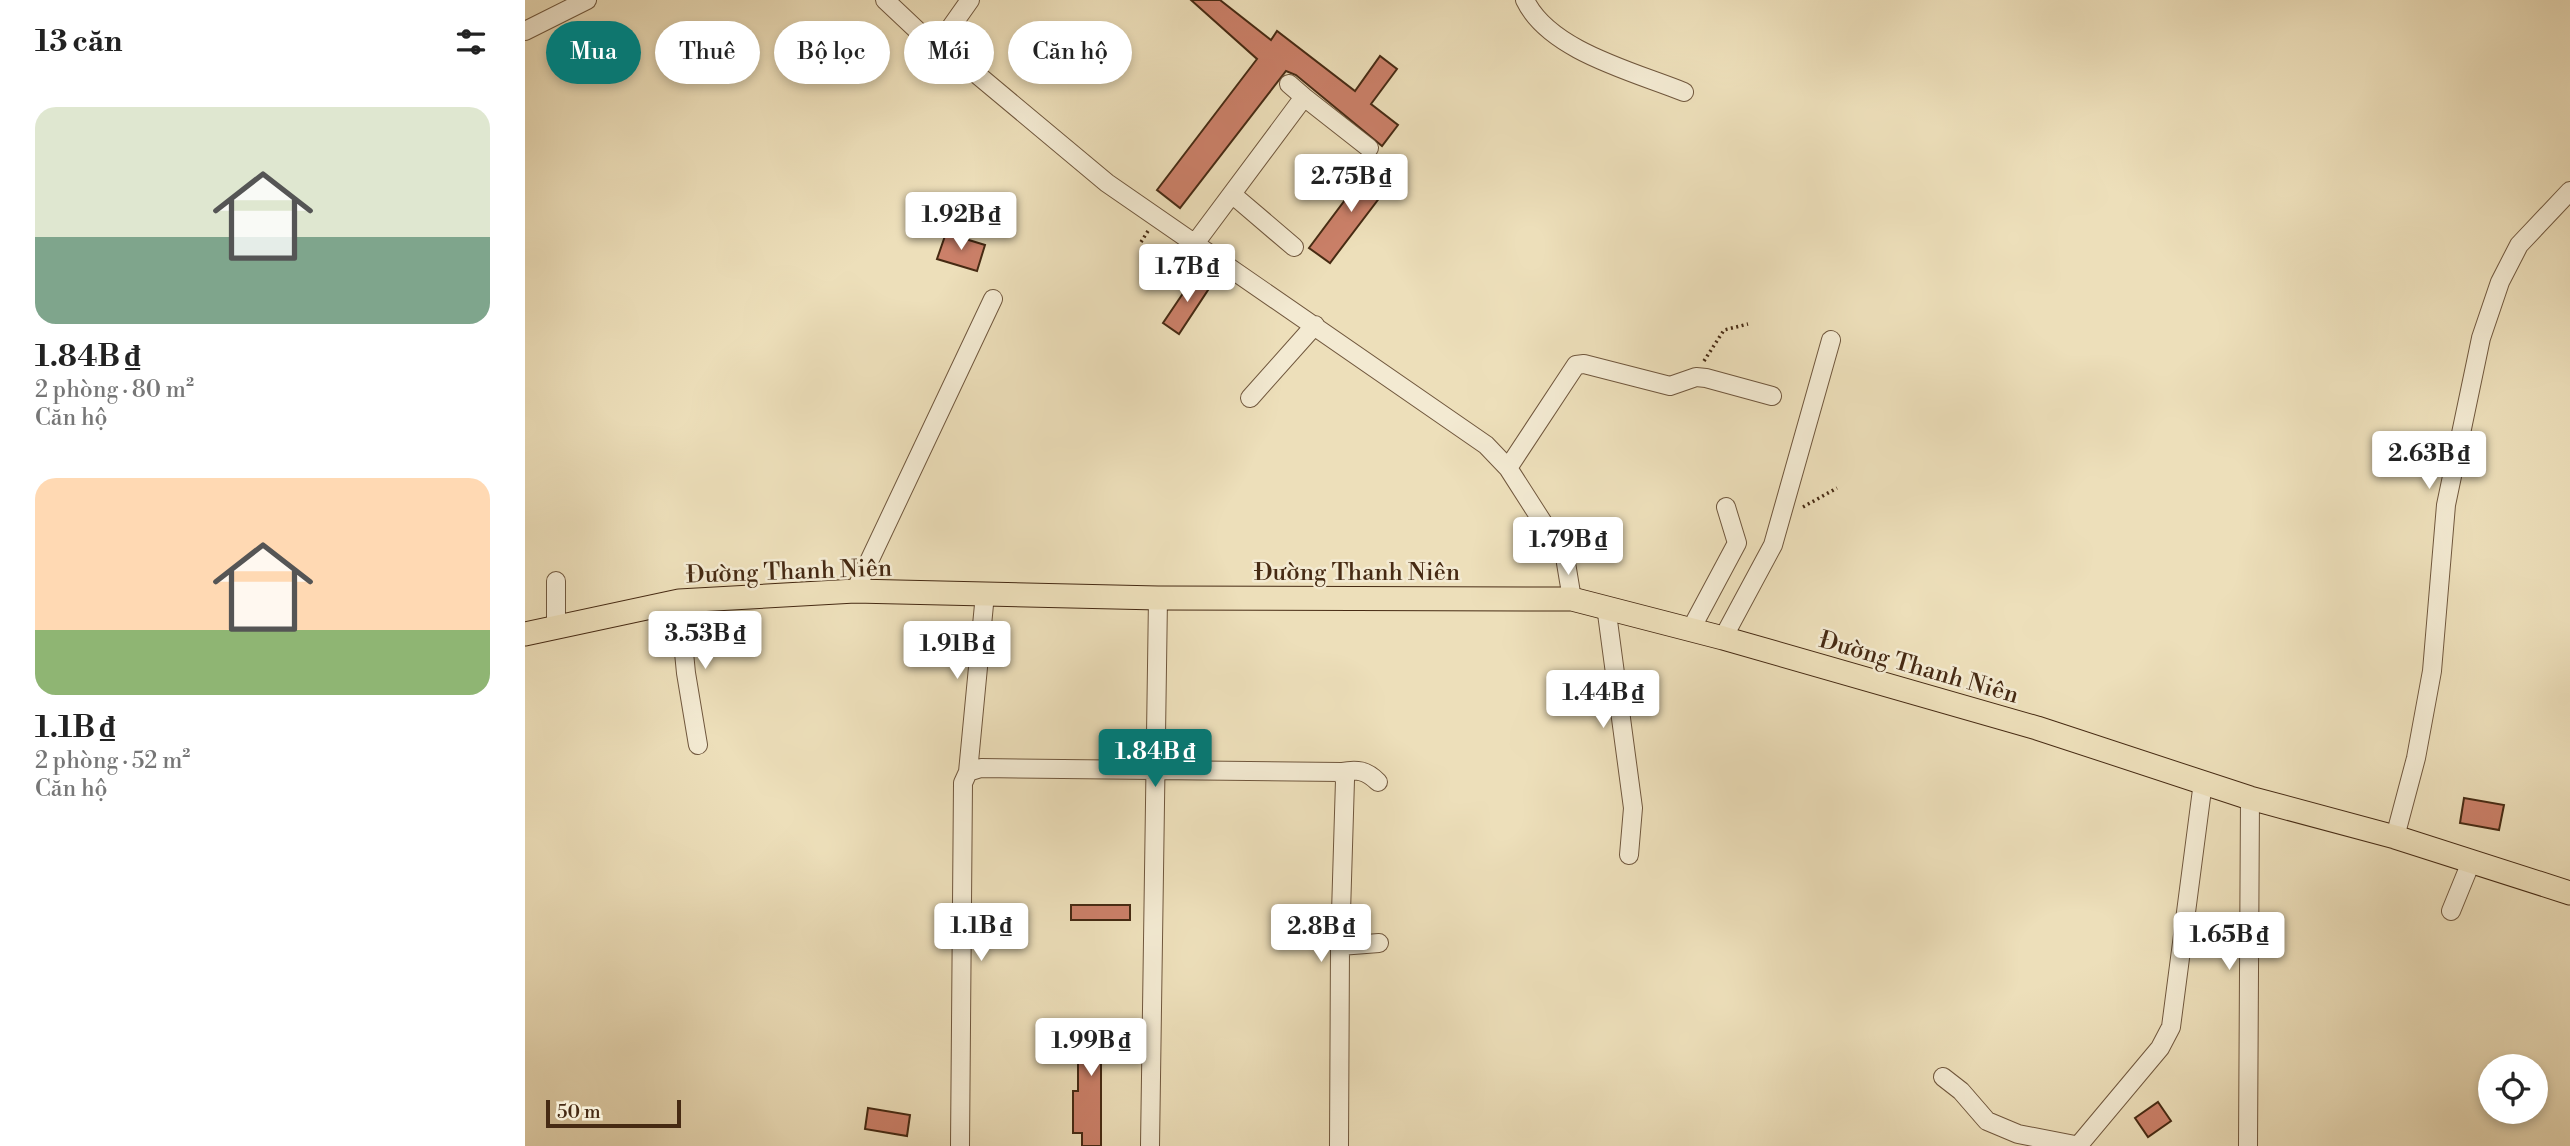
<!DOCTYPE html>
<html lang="vi">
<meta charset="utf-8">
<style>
:root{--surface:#fff;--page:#f2f2f2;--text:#222;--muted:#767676;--accent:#0f766e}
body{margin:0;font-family:"Libre Bodoni",serif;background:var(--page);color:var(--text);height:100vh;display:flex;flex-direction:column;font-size:26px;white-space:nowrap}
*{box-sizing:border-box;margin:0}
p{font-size:23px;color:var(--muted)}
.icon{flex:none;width:38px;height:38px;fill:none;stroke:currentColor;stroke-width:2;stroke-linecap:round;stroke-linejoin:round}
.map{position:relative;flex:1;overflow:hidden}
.panel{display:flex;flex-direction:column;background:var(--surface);width:525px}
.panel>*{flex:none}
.top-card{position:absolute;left:21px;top:21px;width:665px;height:63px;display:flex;gap:14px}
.tools{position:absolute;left:1953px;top:1054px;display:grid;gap:14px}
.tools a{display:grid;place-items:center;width:70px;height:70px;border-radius:50%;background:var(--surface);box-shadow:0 4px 10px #0003;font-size:35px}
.scale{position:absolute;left:21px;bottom:18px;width:135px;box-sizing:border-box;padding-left:7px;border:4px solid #462a13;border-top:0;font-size:19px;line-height:24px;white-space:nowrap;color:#462a13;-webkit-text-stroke:5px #f3ead2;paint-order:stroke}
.price{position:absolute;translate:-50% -60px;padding:0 16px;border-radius:7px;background:#fff;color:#222;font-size:23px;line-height:46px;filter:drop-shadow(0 2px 4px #0008)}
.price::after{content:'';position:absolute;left:50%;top:42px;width:21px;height:16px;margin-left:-10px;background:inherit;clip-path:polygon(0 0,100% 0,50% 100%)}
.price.current{background:var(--accent);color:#fff}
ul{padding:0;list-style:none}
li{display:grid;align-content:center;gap:14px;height:371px;padding:0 35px}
li span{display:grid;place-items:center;height:217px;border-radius:21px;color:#555}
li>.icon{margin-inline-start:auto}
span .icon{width:126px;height:126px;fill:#fffc;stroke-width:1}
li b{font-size:30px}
h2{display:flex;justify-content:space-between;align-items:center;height:84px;padding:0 35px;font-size:30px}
.tag{padding:0 24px;border-radius:32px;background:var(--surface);box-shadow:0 4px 10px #0003;font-size:24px;line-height:63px}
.tag.current{background:var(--accent);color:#fff}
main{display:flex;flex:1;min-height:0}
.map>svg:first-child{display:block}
</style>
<main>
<section class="panel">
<h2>13 căn<svg class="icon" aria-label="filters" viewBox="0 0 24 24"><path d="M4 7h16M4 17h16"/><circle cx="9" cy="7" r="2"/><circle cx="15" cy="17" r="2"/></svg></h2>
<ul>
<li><span style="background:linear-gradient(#dfe7d0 60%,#7fa58c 0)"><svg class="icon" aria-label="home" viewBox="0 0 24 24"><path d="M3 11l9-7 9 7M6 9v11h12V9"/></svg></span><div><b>1.84B ₫</b><p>2 phòng · 80 m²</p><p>Căn hộ</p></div></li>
<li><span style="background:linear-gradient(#ffd9b3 70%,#8fb573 0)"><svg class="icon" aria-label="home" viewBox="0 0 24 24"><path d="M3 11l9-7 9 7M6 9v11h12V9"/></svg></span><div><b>1.1B ₫</b><p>2 phòng · 52 m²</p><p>Căn hộ</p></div></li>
</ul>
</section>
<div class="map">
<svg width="2045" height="1146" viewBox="0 0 2045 1146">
<rect width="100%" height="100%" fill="#eddfba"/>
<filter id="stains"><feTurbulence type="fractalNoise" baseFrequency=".00286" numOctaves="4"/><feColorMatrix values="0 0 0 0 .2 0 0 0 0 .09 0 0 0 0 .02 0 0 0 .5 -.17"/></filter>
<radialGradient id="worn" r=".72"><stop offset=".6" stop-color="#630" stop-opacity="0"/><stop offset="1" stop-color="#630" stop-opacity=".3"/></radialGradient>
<path fill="#cb8069" stroke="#462a13" stroke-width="2" d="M666,0H695L746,40L752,31L830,91L855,56L872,69L846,104L873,125L857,146L771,75L761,71L655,208L632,190L732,59Z
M847,164L868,180L805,263L784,248Z
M421,233L460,245L452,271L412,259Z
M671,274L687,284L654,334L638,323Z
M1939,798L1979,805L1974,830L1935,823Z
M546,905H605V920H546Z
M606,1028V1044H576V1146H557V1133H548V1091H553V1044H539V1029Z
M1633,1102L1646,1121L1623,1137L1610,1118Z
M343,1108L385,1115L382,1136L340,1129Z"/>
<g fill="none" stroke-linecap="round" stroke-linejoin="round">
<g stroke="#70573d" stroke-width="20">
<path id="minor" d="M360,0L394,32L422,47
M445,0L426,27L422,47L430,56L582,183L961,445L983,468L1040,557L1047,599
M1000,0C1024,51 1110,72 1159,92
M0,31L62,0
M779,97L844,148
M708,195L769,247
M671,242L779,97L764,84
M725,398L790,325
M983,468L1051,365L1059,364L1145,386L1171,377L1181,378L1247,396
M330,591L468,299
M154,601L161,673L173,745
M1081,606L1108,808L1104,855
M31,628V581
M1166,629L1212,543L1201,507
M1198,638L1248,545L1306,340
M443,772L456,768L816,772C832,769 841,770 853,782
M1870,837L1891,758L1907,671L1921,505L1956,338L1975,282L1994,245L2045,191
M1926,911L1946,862
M815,946L854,943
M1418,1077L1436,1091L1462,1121L1493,1134L1555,1146
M435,1146L438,783L443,772L460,594
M625,1146L633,598
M814,1146L815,946L820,780L816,772
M1553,1146L1635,1048L1646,1027L1678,782
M1723,1146L1725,798"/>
</g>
<g stroke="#462a13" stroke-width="25">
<path id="major" d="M0,634L154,601L330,591L633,598L1047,599L1198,638L1512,728L1725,798L1870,837L2045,893"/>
</g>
<path stroke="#462a13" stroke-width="3.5" stroke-dasharray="2 3.5" stroke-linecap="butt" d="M616,242L623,231
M1179,361L1199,330L1223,324
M1278,507L1312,488"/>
<use href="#minor" stroke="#f3ead2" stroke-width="18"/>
<use href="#major" stroke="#eddfba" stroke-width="23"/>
</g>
<g text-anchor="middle" stroke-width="5" stroke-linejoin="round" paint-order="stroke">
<g font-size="24" fill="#462a13" stroke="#f3ead2">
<text transform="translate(264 571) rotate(-2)" y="8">Đường Thanh Niên</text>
<text x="832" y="580">Đường Thanh Niên</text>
<text transform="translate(1394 667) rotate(16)" y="8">Đường Thanh Niên</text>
</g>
</g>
<rect width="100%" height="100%" filter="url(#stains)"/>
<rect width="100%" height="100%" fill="url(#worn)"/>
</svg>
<div class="tools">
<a><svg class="icon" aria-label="locate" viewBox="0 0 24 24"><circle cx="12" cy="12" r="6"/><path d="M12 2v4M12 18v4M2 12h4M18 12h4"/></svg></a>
</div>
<div class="scale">50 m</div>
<b class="price" style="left:826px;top:214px">2.75B ₫</b>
<b class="price" style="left:436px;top:252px">1.92B ₫</b>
<b class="price" style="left:662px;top:304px">1.7B ₫</b>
<b class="price" style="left:1904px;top:491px">2.63B ₫</b>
<b class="price" style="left:1043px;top:577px">1.79B ₫</b>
<b class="price" style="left:180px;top:671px">3.53B ₫</b>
<b class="price" style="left:432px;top:681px">1.91B ₫</b>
<b class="price" style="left:1078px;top:730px">1.44B ₫</b>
<b class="price current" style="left:630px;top:789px">1.84B ₫</b>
<b class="price" style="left:456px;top:963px">1.1B ₫</b>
<b class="price" style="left:796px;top:964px">2.8B ₫</b>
<b class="price" style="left:1704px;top:972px">1.65B ₫</b>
<b class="price" style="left:566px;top:1078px">1.99B ₫</b>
<div class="top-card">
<a class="tag current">Mua</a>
<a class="tag">Thuê</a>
<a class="tag">Bộ lọc</a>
<a class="tag">Mới</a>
<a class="tag">Căn hộ</a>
</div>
</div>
</main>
